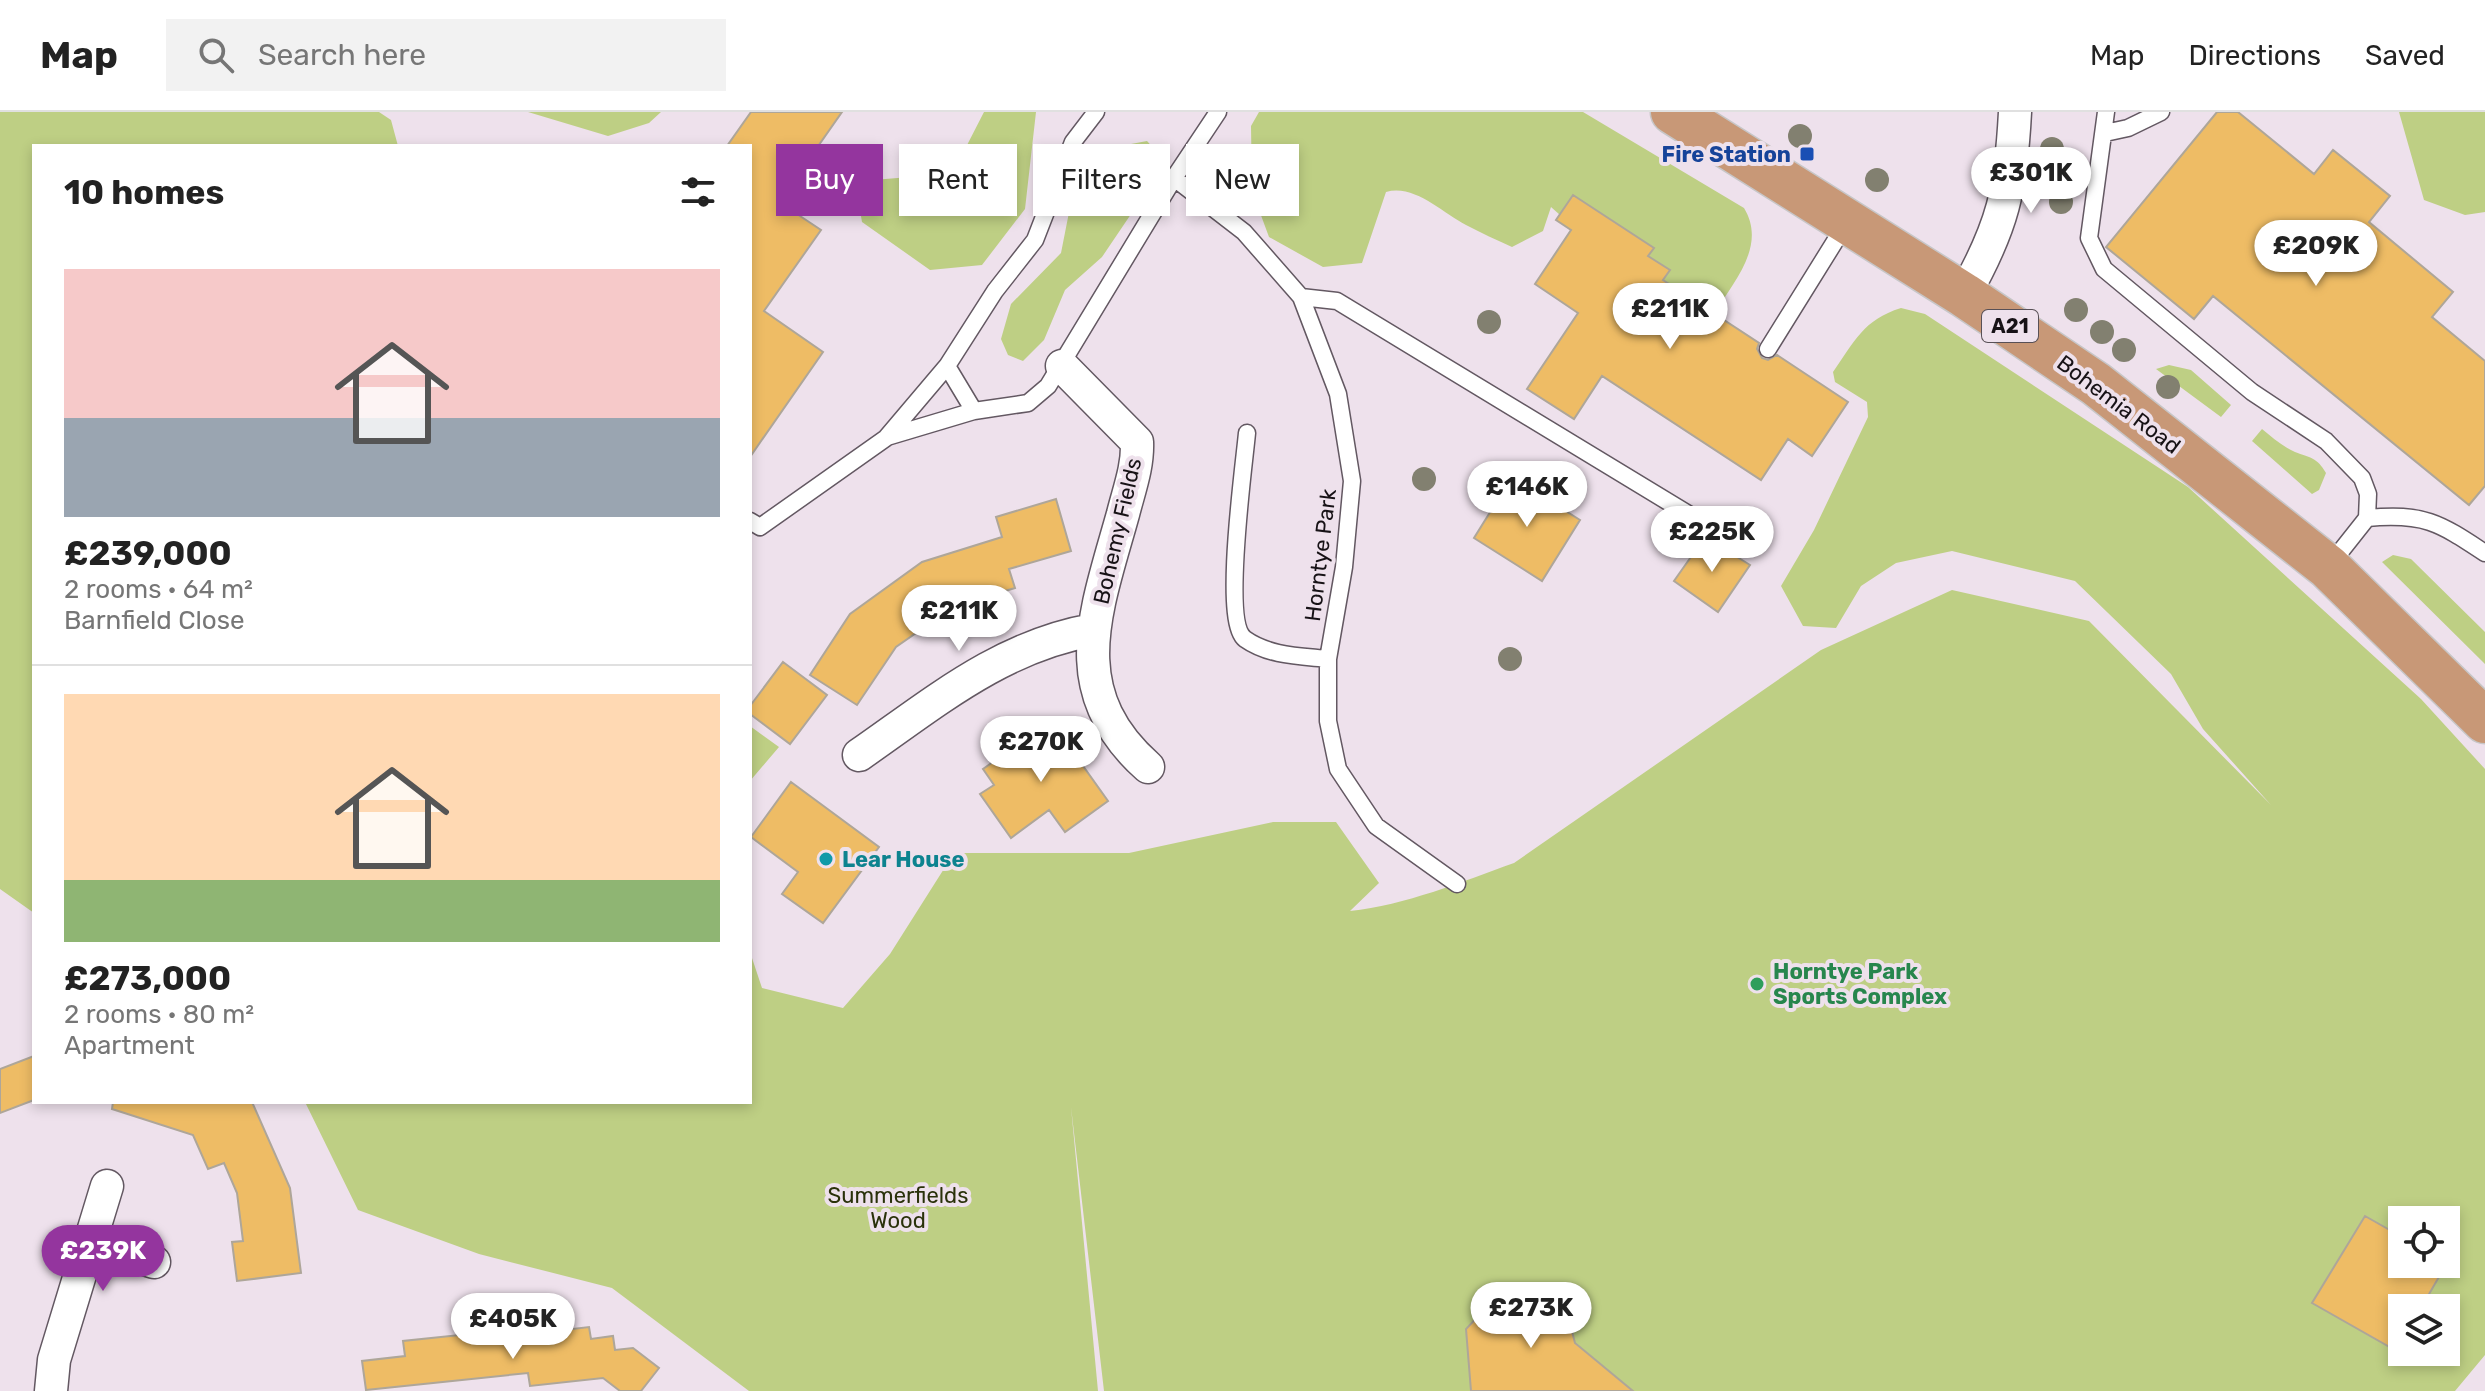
<!DOCTYPE html>
<meta charset="utf-8">
<style>
:root{--surface:#fff;--page:#f2f2f2;--text:#222;--muted:#767676;--line:#e0e0e0;--accent:#94359e}
body{margin:0;font-family:Rubik,sans-serif;background:var(--page);color:var(--text);height:100vh;display:flex;flex-direction:column;font-size:30px;white-space:nowrap}
*{box-sizing:border-box;margin:0}
p{font-size:26px;color:var(--muted)}
.icon{flex:none;width:44px;height:44px;fill:none;stroke:currentColor;stroke-width:2;stroke-linecap:round;stroke-linejoin:round}
.map{position:relative;flex:1;overflow:hidden}
.details{position:absolute;left:32px;top:32px;width:720px;height:960px;display:flex;flex-direction:column;background:var(--surface);border-radius:0px;box-shadow:0 4px 12px #0003}
.details>*{flex:none}
.hud{position:absolute;left:776px;top:32px;width:760px;height:72px;display:flex;gap:16px}
.tools{position:absolute;left:2388px;top:1094px;display:grid;gap:16px}
.tools a{display:grid;place-items:center;width:72px;height:72px;border-radius:0px;background:var(--surface);box-shadow:0 4px 12px #0003;font-size:40px}
.price{position:absolute;translate:-50% -68px;padding:0 18px;border-radius:28px;background:#fff;color:#222;font-size:26px;line-height:52px;filter:drop-shadow(0 2px 4px #0008)}
.price::after{content:'';position:absolute;left:50%;top:48px;width:24px;height:18px;margin-left:-12px;background:inherit;clip-path:polygon(0 0,100% 0,50% 100%)}
.price.current{background:var(--accent);color:#fff}
ul{padding:0;list-style:none}
li{display:grid;align-content:center;gap:16px;height:424px;padding:0 32px}
li+li{border-top:2px solid var(--line)}
li span{display:grid;place-items:center;height:248px;border-radius:0px;color:#555}
li>.icon{margin-inline-start:auto}
span .icon{width:144px;height:144px;fill:#fffc;stroke-width:1}
li b{font-size:34px}
h2{display:flex;justify-content:space-between;align-items:center;height:96px;padding:0 32px;font-size:34px}
.tag{padding:0 28px;border-radius:0px;background:var(--surface);box-shadow:0 4px 12px #0003;font-size:28px;line-height:72px}
.tag.current{background:var(--accent);color:#fff}
header{display:flex;align-items:center;gap:48px;box-sizing:border-box;height:112px;padding:0 40px;background:var(--surface);border-bottom:2px solid var(--line)}
header strong{font-size:38px}
nav{display:flex;gap:44px;margin-inline-start:auto;font-size:28px}
.search{width:560px;height:72px;background:var(--page);display:flex;align-items:center;gap:20px;box-sizing:border-box;padding:0 28px;border-radius:0px;color:var(--muted);font-size:30px}
.map>svg:first-child{display:block}
</style>
<header>
<strong>Map</strong>
<div class="search"><svg class="icon" aria-label="search" viewBox="0 0 24 24"><circle cx="10" cy="10" r="6"/><path d="M15 15l6 6"/></svg>Search here</div>
<nav><a>Map</a><a>Directions</a><a>Saved</a></nav>
</header>
<div class="map">
<svg width="2485" height="1279" viewBox="0 0 2485 1279">
<rect width="100%" height="100%" fill="#eee1ec"/>
<path fill="#becf84" fill-rule="evenodd" d="M0,0H379L391,8L398,34H34V801L0,777Z
M528,0H661L649,11L608,24Z
M984,0H1036L1025,97L982,153L930,158L862,110L858,87L873,68L922,64L964,39Z
M1259,0H1583L1744,96C1767,134 1734,169 1714,202L1663,168L1670,158L1648,144L1653,136L1573,83L1560,103L1551,95L1543,119L1512,135C1497,128 1481,121 1466,113C1442,101 1415,72 1386,80L1362,151L1323,155L1269,125L1252,79L1251,14Z
M2399,0H2485V100L2465,103L2424,88Z
M1147,29L1159,42L1150,74L1102,145L1065,178L1044,228L1023,249L1008,243L1001,227L1011,192L1061,141L1072,85L1115,35Z
M1901,196L1925,202L2188,375L2421,587L2485,657V1243L2455,1279H1104L1071,995L1098,1279H749L612,1176L479,1142L358,1098L305,990H750V840L762,876L843,896L890,842L954,741H1129L1273,710H1336L1379,771L1350,799C1406,793 1461,770 1514,751L1821,538L1952,478L2089,509L2271,693L2203,617L2171,562L2075,469L1952,439L1896,451L1861,474L1836,516L1803,514L1781,474L1814,418L1868,305L1867,290L1835,270L1833,260C1855,229 1863,208 1901,196ZM2402,1108H2446V1152H2402ZM2402,1196H2446V1240H2402Z
M2169,253L2191,258L2231,293L2221,305L2156,257Z
M2262,317C2272,325 2283,335 2295,340C2310,346 2317,345 2326,361L2319,378L2312,382L2252,329Z
M2393,443L2411,447L2485,520V552L2382,450Z
M750,614L779,635L750,669Z"/>
<path fill="#eebc65" stroke="#aea699" stroke-width="2" d="M751,0H842L779,90L821,118L764,199L823,240L750,345V34H727Z
M2217,0H2238L2314,62L2333,38L2390,84L2369,110L2453,180L2432,205L2485,249V374L2469,393L2213,184L2194,207L2106,135Z
M1573,83L1654,136L1648,144L1670,158L1663,168L1759,231L1757,237L1762,246L1768,248L1777,243L1848,290L1812,344L1788,327L1761,368L1602,264L1574,307L1527,277L1578,201L1535,172L1571,118L1556,108Z
M1512,365L1580,408L1542,469L1474,426Z
M1056,387L1071,439L1009,457L1015,476L955,494L896,535L857,593L810,563L850,502L922,450L1002,425L996,405Z
M1705,425L1750,453L1718,500L1674,469Z
M783,550L827,583L790,632L750,602V594Z
M1051,609L1108,689L1065,720L1049,698L1011,726L980,682L994,673L983,657Z
M791,670L879,735L823,811L782,782L798,760L751,725Z
M34,944V988L0,1001V957Z
M113,990H252L290,1076L301,1161L237,1169L232,1130L243,1129L237,1081L224,1051L208,1057L193,1023L112,997Z
M2365,1104L2402,1125V1152L2447,1151L2421,1196H2402V1242L2312,1191Z
M1535,1177L1568,1204L1575,1231L1633,1279H1471L1466,1217L1497,1184Z
M589,1215L591,1227L613,1224L615,1238L633,1236L659,1256L641,1279H620L603,1266L530,1274L528,1261L366,1278L362,1249L405,1244L403,1229L469,1222L470,1229Z"/>
<g fill="none" stroke-linecap="round" stroke-linejoin="round">
<g stroke="#635862" stroke-width="19">
<path id="service" d="M1096,0L1073,30L1035,128L995,179L947,254L974,299L1028,291L1048,274L1174,66L1218,0
M2106,0L2089,126L2104,157L2252,280L2326,329L2362,366L2368,382L2367,406L2329,454
M2105,21L2128,16L2161,0
M1174,66L1244,120L1301,185L1338,282L1352,369L1344,455L1328,547V609L1338,657L1376,714L1457,772
M1301,185L1337,189L1736,431
M1768,237L1847,110
M1247,321C1244,354 1222,510 1245,527C1269,544 1300,544 1328,547
M887,325L974,299
M2367,406C2424,401 2438,410 2485,441
M750,409L760,415L886,326L947,254"/>
</g>
<g stroke="#635862" stroke-width="35">
<path id="minor" d="M1964,183C2003,114 2011,78 2015,0
M1062,254L1137,330C1138,355 1129,378 1123,402C1096,499 1062,579 1148,655
M859,643C934,591 1001,534 1093,518
M89,1130L154,1150
M51,1279L54,1248L107,1074"/>
</g>
<g stroke="#c7c6c7" stroke-width="47">
<path id="trunk" d="M1673,0L1964,183L2096,272L2328,455L2485,609"/>
</g>
<use href="#service" stroke="#fff" stroke-width="16"/>
<use href="#minor" stroke="#fff" stroke-width="32"/>
<use href="#trunk" stroke="#c89877" stroke-width="44"/>
</g>
<g fill="#828070">
<circle cx="1800" cy="24" r="12"/>
<circle cx="2052" cy="37" r="12"/>
<circle cx="1877" cy="68" r="12"/>
<circle cx="2061" cy="90" r="12"/>
<circle cx="2076" cy="198" r="12"/>
<circle cx="1489" cy="210" r="12"/>
<circle cx="2102" cy="220" r="12"/>
<circle cx="2124" cy="238" r="12"/>
<circle cx="2168" cy="275" r="12"/>
<circle cx="1424" cy="367" r="12"/>
<circle cx="1510" cy="547" r="12"/>
</g>
<rect fill="#1a4fb4" stroke="#eee1ec" stroke-width="3" x="1799" y="34" width="16" height="16" rx="4"/>
<circle fill="#0f9aa8" stroke="#eee1ec" stroke-width="3" cx="826" cy="747" r="8"/>
<circle fill="#2e9e5b" stroke="#eee1ec" stroke-width="3" cx="1757" cy="872" r="8"/>
<g text-anchor="middle" stroke-width="8" stroke-linejoin="round" paint-order="stroke">
<rect fill="#eee1ec" stroke="#585056" stroke-width="2" x="1982" y="198" width="56" height="32" rx="6"/>
<g font-size="20" font-weight="bold" fill="#171216">
<text x="2010" y="221">A21</text>
</g>
<g font-size="22" font-weight="bold" fill="#164399" stroke="#eee1ec" text-anchor="end">
<text x="1791" y="50">Fire Station</text>
</g>
<g font-size="22" fill="#171216" stroke="#eee1ec">
<text transform="translate(2119 292) rotate(37)" y="8">Bohemia Road</text>
<text transform="translate(1117 419) rotate(-77)" y="8">Bohemy Fields</text>
<text transform="translate(1320 443) rotate(-83)" y="8">Horntye Park</text>
</g>
<g font-size="22" font-weight="bold" fill="#0d838f" stroke="#eee1ec" text-anchor="start">
<text x="842" y="755">Lear House</text>
</g>
<g font-size="22" font-weight="bold" fill="#27864d" stroke="#eee1ec" text-anchor="start">
<text x="1773" y="867">Horntye Park<tspan x="1773" dy="25">Sports Complex</tspan></text>
</g>
<g font-size="22" fill="#2a310a" stroke="#eee1ec">
<text x="898" y="1091">Summerfields<tspan x="898" dy="25">Wood</tspan></text>
</g>
</g>
</svg>
<div class="tools">
<a><svg class="icon" aria-label="locate" viewBox="0 0 24 24"><circle cx="12" cy="12" r="6"/><path d="M12 2v4M12 18v4M2 12h4M18 12h4"/></svg></a>
<a><svg class="icon" aria-label="layers" viewBox="0 0 24 24"><path d="M12 4l9 5-9 5-9-5zM3 14l9 5 9-5"/></svg></a>
</div>
<b class="price" style="left:2031px;top:103px">£301K</b>
<b class="price" style="left:2316px;top:176px">£209K</b>
<b class="price" style="left:1670px;top:239px">£211K</b>
<b class="price" style="left:1527px;top:417px">£146K</b>
<b class="price" style="left:1712px;top:462px">£225K</b>
<b class="price" style="left:959px;top:541px">£211K</b>
<b class="price" style="left:1041px;top:672px">£270K</b>
<b class="price current" style="left:103px;top:1181px">£239K</b>
<b class="price" style="left:1531px;top:1238px">£273K</b>
<b class="price" style="left:513px;top:1249px">£405K</b>
<div class="hud">
<a class="tag current">Buy</a>
<a class="tag">Rent</a>
<a class="tag">Filters</a>
<a class="tag">New</a>
</div>
<section class="details">
<h2>10 homes<svg class="icon" aria-label="filters" viewBox="0 0 24 24"><path d="M4 7h16M4 17h16"/><circle cx="9" cy="7" r="2"/><circle cx="15" cy="17" r="2"/></svg></h2>
<ul>
<li><span style="background:linear-gradient(#f6c9c9 60%,#9aa5b1 0)"><svg class="icon" aria-label="home" viewBox="0 0 24 24"><path d="M3 11l9-7 9 7M6 9v11h12V9"/></svg></span><div><b>£239,000</b><p>2 rooms · 64 m²</p><p>Barnfield Close</p></div></li>
<li><span style="background:linear-gradient(#ffd9b3 75%,#8fb573 0)"><svg class="icon" aria-label="home" viewBox="0 0 24 24"><path d="M3 11l9-7 9 7M6 9v11h12V9"/></svg></span><div><b>£273,000</b><p>2 rooms · 80 m²</p><p>Apartment</p></div></li>
</ul>
</section>
</div>
